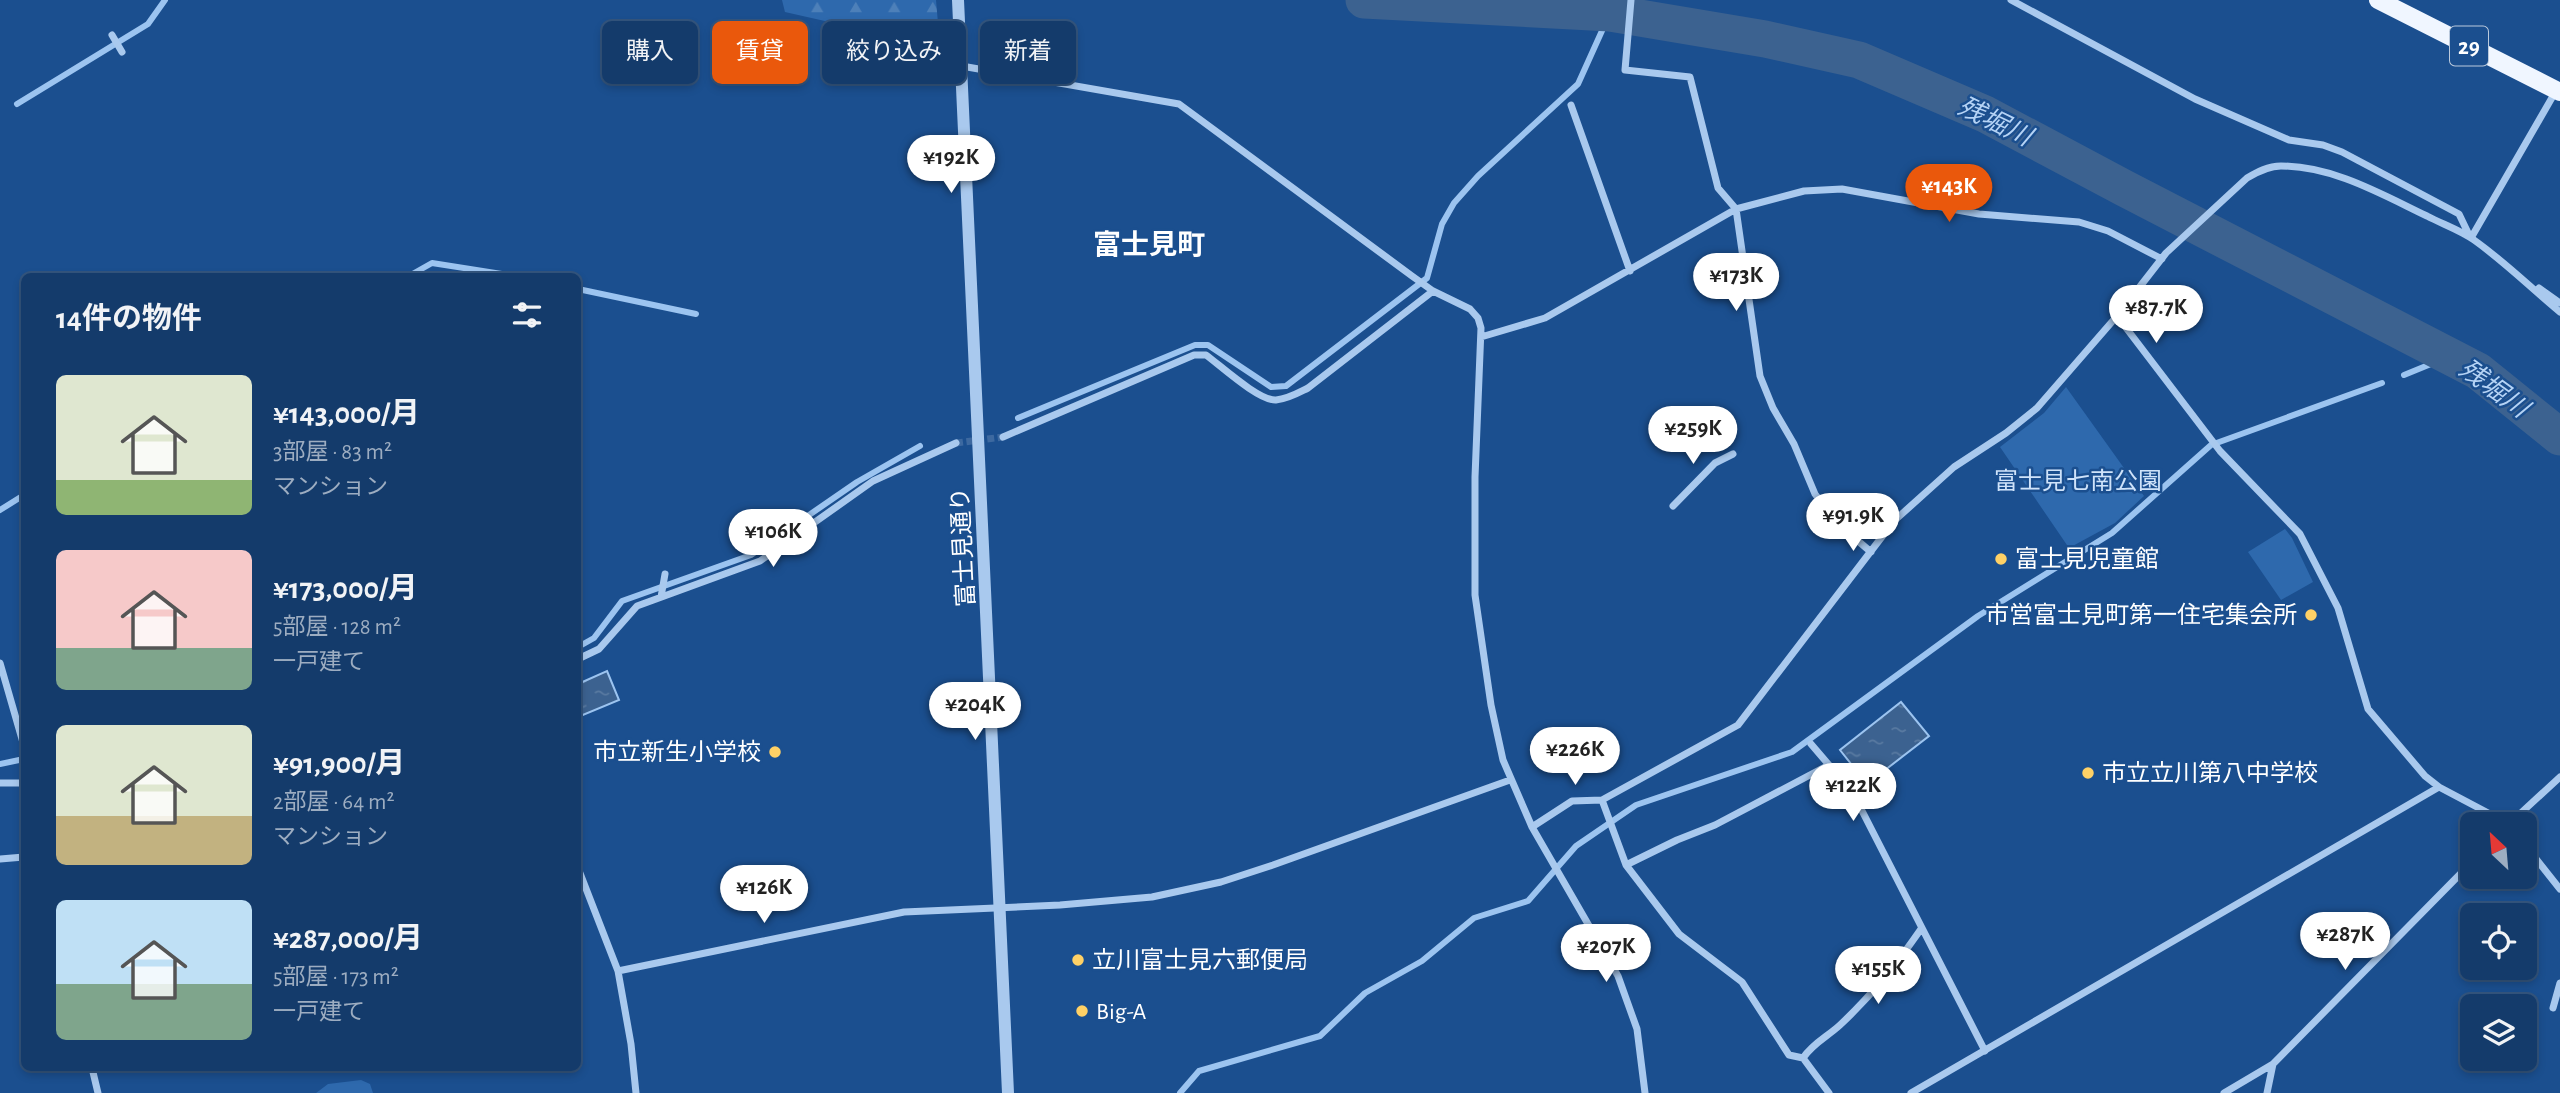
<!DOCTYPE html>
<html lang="ja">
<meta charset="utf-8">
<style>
:root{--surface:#143b6b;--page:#214673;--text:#f1f3f6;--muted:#9dadc1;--line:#33557e;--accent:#ea580c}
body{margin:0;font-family:"Alegreya Sans","Noto Sans JP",sans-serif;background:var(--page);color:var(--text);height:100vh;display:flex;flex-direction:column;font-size:26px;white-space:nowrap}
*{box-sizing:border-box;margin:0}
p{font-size:23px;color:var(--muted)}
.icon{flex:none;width:38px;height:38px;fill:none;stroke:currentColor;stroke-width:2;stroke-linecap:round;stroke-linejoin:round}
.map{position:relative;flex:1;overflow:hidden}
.details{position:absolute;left:21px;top:273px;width:560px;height:798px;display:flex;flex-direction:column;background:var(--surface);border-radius:10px;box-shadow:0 4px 10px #0003,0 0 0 2px var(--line)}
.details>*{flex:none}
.top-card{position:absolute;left:602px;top:21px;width:665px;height:63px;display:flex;gap:14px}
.needle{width:46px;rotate:334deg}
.controls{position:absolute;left:2460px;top:812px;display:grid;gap:14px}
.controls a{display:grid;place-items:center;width:77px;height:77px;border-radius:10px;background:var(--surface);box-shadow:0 4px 10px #0003,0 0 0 2px var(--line);font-size:35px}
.price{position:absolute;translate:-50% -60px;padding:0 16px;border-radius:24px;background:#fff;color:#222;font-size:23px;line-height:46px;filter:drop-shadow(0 2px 4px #0008)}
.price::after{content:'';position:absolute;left:50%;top:42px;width:21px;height:16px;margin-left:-10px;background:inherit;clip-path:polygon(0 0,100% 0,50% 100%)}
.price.current{background:var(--accent);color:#fff}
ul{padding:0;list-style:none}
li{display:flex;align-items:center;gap:21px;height:175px;padding:0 35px}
li span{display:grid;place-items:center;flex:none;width:196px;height:140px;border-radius:10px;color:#555}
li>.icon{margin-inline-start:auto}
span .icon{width:84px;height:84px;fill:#fffc;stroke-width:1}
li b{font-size:30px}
h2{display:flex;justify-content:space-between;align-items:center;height:84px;padding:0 35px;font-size:30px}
.chip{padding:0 24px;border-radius:10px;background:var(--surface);box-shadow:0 4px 10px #0003,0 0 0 2px var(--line);font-size:24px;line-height:63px}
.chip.current{background:var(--accent);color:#fff}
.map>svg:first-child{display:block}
</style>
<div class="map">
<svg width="2560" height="1093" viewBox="0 0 2560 1093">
<defs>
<pattern id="forest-firs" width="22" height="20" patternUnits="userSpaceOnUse" patternTransform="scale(1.75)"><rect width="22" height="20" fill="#2e69ad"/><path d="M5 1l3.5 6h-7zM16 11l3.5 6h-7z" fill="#4d80b9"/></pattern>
<pattern id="water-ripples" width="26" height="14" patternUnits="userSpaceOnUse" patternTransform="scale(1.75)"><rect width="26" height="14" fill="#3c6290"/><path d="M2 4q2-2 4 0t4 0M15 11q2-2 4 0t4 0" fill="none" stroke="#597aa1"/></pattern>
</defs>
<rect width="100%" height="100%" fill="#1b4f8f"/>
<path fill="url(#forest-firs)" d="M782,0H936L940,47L785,12Z"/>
<path fill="#2e69ad" d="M2066,387L2144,496L2115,523L2069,548L2000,447L2044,413Z
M2285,529L2292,538L2313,582L2281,600L2248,552Z
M361,1080L370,1084L373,1093H316L328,1084Z"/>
<path fill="url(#water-ripples)" stroke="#9cc4f0" stroke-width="2" d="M607,671L619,700L578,717V684Z
M1901,702L1929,736L1867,784L1840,750Z"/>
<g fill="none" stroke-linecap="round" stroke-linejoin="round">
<path stroke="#9cc4f0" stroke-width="6" d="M17,104L148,24L165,0
M409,276L432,263L515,276
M578,289L696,314
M2404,375L2448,357
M1018,418L1195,345H1208L1271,387L1286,386L1427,278L1442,224L1454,203L1478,176L1578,84L1610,13
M0,510L24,495
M578,647L594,638L622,601L751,555L857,482L920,446
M0,764L24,759
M1180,1093L1199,1071L1320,1036L1365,993L1422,961L1474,918L1528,901L1576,846L1636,805L1792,752L1978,616L2112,533L2211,445L2382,383"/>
<path stroke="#3c6290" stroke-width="37" d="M1364,0L1610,13L1765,39L1859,60L1985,114L2124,188L2478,371L2560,437"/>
<path stroke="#3d69a0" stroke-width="7" stroke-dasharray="7 3.5" stroke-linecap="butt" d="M956,443L1003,437"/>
<path stroke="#a9c9ee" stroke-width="7" d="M1631,0L1625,70L1690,77L1718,188L1736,209L1760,376L1773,408L1794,444L1815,494L1837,523L1871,552
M2011,0L2195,99L2289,140L2323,145L2342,152L2459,214L2470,237
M112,35L122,52
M950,64L1179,104L1412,276L1433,291L1470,309L1478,318L1481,328L1475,477V595L1491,705L1503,760L1532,827L1618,976L1637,1029L1645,1093
M1571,105L1630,271
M2471,238L2557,89
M2539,288L2560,303
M1481,337L1545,318L1736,209L1804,191L1842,189L1979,214L2079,222L2108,231L2162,259
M1003,437L1194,355H1206C1221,366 1259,401 1276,400C1288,399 1298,393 1308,388L1433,291
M1673,506L1715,463L1733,454
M761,526L785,543
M661,597L665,574
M578,659L599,649L637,606L760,561L873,481L956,443
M0,663L24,746
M1811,744L1829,765
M0,783H24
M2439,787L2509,824
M1602,800L1738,725L1894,521L1954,467L2006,433L2037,408L2117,316
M2509,824L2560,777
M1532,827L1572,801L1602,800L1626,865L1679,934L1742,982L1789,1055L1803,1058L1829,1093
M2525,845L2560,889
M0,859L24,857
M1626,865L1677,840L1715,825L1829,765L1857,801L1985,1051
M578,868L618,971L904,912L1060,905L1152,897L1221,882L1273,865L1510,780
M618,971L631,1044L636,1093
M2553,1008L2560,983
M1803,1058C1813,1043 1827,1037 1840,1025C1870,997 1897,964 1921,929
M92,1068L98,1093
M1911,1093L2439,787L2425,776L2368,709L2338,608L2300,534L2220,451L2117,316L2166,253L2247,178C2257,172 2268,166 2281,166C2333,166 2381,194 2427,216C2442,224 2460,230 2474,240C2505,262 2531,288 2560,312
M2224,1093L2273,1064L2473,861
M2267,1093L2273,1064"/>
<path stroke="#a9c9ee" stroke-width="12" d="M958,0L1008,1093"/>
<path stroke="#f0f6ff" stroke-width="18" d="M2378,0L2560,92"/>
</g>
<g fill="#ffd166" stroke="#1b4f8f" stroke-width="2.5">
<circle cx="2001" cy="559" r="7"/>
<circle cx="2311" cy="615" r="7"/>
<circle cx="775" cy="752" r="7"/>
<circle cx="2088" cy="773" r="7"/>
<circle cx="1078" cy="960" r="7"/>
<circle cx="1082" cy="1011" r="7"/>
</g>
<g text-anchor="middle" stroke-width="5" stroke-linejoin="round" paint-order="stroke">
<rect fill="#1b4f8f" stroke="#bbcadd" stroke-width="2" x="2450" y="26.5" width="38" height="39" rx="5"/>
<g font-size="23" font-weight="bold" fill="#fff">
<text x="2469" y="54">29</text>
</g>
<g font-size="24" fill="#cfe3fa" stroke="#1b4f8f">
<text x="2078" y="489">富士見七南公園</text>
</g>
<g font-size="24" fill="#fff" stroke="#1b4f8f">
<text transform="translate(963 547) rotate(-93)" y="8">富士見通り</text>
</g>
<g font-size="24" fill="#fff" stroke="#1b4f8f" text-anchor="start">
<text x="2015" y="567">富士見児童館</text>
<text x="2297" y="623" text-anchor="end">市営富士見町第一住宅集会所</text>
<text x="761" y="760" text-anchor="end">市立新生小学校</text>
<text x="2102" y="781">市立立川第八中学校</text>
<text x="1092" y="968">立川富士見六郵便局</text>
<text x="1096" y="1019">Big-A</text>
</g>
<g font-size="26" font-style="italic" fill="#b5d3f5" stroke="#1b4f8f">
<text transform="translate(1995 121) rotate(26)" y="9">残堀川</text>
<text transform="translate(2494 388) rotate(36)" y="9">残堀川</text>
</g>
<g font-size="28" font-weight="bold" fill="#fff" stroke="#1b4f8f">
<text x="1149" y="254">富士見町</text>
</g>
</g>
</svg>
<div class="controls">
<a><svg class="needle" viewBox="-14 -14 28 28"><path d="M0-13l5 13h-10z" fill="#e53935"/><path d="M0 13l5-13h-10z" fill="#9dadc1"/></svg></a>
<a><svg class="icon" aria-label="locate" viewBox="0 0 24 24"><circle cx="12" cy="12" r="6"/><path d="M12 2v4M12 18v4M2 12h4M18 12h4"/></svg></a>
<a><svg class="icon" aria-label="layers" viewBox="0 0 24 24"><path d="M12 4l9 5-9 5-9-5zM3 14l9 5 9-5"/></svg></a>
</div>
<b class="price" style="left:951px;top:195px">¥192K</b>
<b class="price current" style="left:1949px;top:224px">¥143K</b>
<b class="price" style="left:1736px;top:313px">¥173K</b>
<b class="price" style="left:2156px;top:345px">¥87.7K</b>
<b class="price" style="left:1693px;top:466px">¥259K</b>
<b class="price" style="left:1853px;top:553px">¥91.9K</b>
<b class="price" style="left:773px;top:569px">¥106K</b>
<b class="price" style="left:975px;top:742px">¥204K</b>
<b class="price" style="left:1575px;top:787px">¥226K</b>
<b class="price" style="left:1853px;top:823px">¥122K</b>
<b class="price" style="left:764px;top:925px">¥126K</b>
<b class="price" style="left:2345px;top:972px">¥287K</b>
<b class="price" style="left:1606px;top:984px">¥207K</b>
<b class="price" style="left:1878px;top:1006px">¥155K</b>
<div class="top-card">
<a class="chip">購入</a>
<a class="chip current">賃貸</a>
<a class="chip">絞り込み</a>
<a class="chip">新着</a>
</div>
<section class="details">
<h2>14件の物件<svg class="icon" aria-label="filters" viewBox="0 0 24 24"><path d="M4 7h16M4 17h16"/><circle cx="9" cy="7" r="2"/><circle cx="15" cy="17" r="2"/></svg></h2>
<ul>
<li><span style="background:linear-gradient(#dfe7d0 75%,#8fb573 0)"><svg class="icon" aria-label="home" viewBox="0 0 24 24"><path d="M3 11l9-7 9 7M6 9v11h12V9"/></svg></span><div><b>¥143,000/月</b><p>3部屋 · 83 m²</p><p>マンション</p></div></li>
<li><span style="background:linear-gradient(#f6c9c9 70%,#7fa58c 0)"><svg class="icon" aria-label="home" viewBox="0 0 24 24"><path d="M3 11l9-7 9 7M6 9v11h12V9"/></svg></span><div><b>¥173,000/月</b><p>5部屋 · 128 m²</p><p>一戸建て</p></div></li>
<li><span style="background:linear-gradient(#dfe7d0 65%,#c2b280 0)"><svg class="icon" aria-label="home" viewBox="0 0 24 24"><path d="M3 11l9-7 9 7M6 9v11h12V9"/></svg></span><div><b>¥91,900/月</b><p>2部屋 · 64 m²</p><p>マンション</p></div></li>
<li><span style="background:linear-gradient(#bfe0f5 60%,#7fa58c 0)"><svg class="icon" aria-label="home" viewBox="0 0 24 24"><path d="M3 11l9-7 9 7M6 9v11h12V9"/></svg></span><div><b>¥287,000/月</b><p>5部屋 · 173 m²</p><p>一戸建て</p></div></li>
</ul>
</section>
</div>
